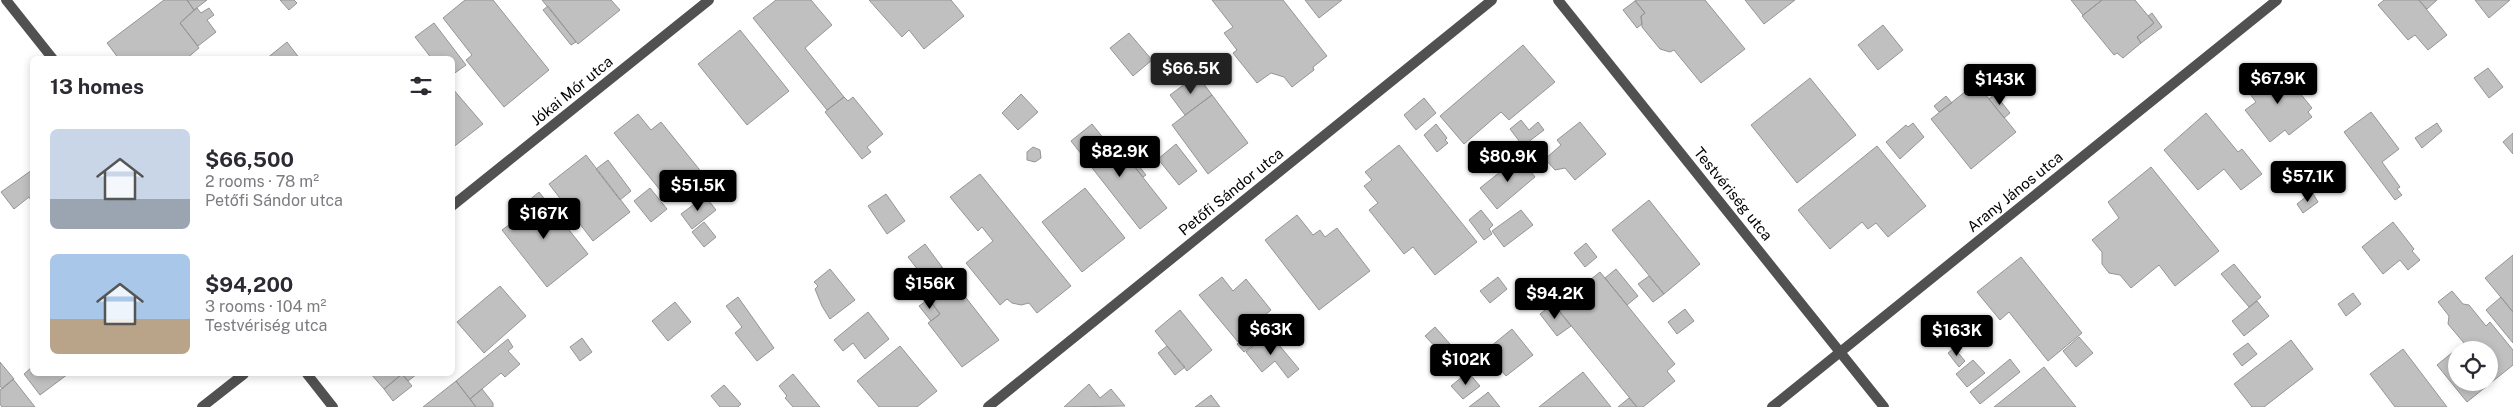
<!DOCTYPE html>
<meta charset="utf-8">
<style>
:root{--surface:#fff;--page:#f2f2f3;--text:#2b2b33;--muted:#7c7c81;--accent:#000}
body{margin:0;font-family:"Public Sans",sans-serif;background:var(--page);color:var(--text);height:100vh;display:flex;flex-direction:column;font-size:19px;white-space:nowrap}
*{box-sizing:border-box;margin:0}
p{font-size:16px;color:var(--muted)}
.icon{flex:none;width:28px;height:28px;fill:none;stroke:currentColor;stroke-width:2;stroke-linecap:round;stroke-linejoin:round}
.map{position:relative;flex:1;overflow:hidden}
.details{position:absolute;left:30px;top:56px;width:425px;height:320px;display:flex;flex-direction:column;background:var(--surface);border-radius:8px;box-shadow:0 2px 8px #0003}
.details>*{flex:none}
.controls{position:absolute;left:2448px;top:341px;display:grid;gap:10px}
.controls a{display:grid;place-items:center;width:50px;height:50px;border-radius:50%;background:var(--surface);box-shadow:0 2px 8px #0003;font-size:25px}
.price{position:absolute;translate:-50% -42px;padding:0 11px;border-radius:5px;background:var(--accent);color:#fff;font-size:16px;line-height:32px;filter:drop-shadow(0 1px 2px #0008)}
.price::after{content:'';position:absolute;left:50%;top:30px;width:15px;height:11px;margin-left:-8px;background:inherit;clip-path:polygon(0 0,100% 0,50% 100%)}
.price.active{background:#222;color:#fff}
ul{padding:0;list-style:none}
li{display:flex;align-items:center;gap:15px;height:125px;padding:0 20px}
li span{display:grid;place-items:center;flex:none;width:140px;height:100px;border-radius:8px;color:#555}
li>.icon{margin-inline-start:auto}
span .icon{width:60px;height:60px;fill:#fffc;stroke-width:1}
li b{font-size:21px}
h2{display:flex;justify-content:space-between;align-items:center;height:60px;padding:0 20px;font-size:21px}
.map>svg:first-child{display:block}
</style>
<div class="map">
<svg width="2513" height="407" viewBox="0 0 2513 407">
<rect width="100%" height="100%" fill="#fff"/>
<path fill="#c0c0c0" stroke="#959595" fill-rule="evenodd" d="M164,0H187L194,10L180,23L199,48L186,59H119L107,43Z
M187,0H207L194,10Z
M280,0H294L297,3L289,10Z
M465,0H493L549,70L504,107L466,60L472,55L443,18Z
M542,0H611L620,10L578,44Z
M776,0H811L832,25L805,48L844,97L827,110L753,18Z
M869,0H951L964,16L924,49L909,30L902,37Z
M1212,0H1283L1327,56L1313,67L1314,70L1292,87L1284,77L1271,73L1257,83L1233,53L1237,50L1224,33L1233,27Z
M1305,0H1342L1319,18Z
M1635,0H1705L1745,49L1701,83L1674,50L1670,52L1660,49L1642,27L1641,16L1645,13Z
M1745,0H1795L1764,24Z
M2071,0H2102L2083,15Z
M2102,0H2135L2154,23L2137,37L2141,43L2123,58L2117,53L2114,55L2082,16Z
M2384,0H2419L2447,35L2428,50L2415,35L2408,40L2378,5Z
M2419,0H2437L2427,9Z
M2475,0H2510L2489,18Z
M1635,1L1645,13L1641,16L1642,24L1637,28L1623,10Z
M548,6L576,42L571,45L543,10Z
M197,8L201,13L209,8L214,15L207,20L216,32L198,46L180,23Z
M2152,13L2162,27L2141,43L2137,37L2154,23L2148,16Z
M434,23L466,65L452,75V59H432L415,37Z
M1883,25L1903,50L1878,70L1858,45Z
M740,30L789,91L747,125L698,64Z
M1129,33L1152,60L1133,76L1110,48Z
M287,42L300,59H266Z
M1523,45L1555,82L1509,120L1501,112L1464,144L1440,116Z
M2278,66L2312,108L2308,112L2312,117L2289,135L2285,130L2270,142L2245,110L2256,102L2247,90Z
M2488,68L2503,87L2489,98L2474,78Z
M1197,75L1212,95L1185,115L1170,95Z
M1810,78L1856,135L1797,183L1751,125Z
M1976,83L2016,132L1971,169L1931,119Z
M452,88L483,124L452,148Z
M1021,94L1038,112L1018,130L1002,113Z
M1995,94L2010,113L2004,118L1989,99Z
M1212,95L1248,143L1208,174L1172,125Z
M1946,96L1952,103L1939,112L1934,106Z
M844,97L848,101L853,97L883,134L867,147L871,152L862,159L825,112Z
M1424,98L1436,113L1416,130L1404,115Z
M2371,112L2399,149L2382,162L2400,187L2397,189L2402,195L2395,200L2344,132Z
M2206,113L2238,152L2242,149L2262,174L2241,190L2224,169L2198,190L2164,150Z
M638,114L651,130L661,122L703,174L669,201L614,133Z
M1521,120L1529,130L1538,122L1544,130L1523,146L1510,129Z
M1580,122L1606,154L1575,180L1565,168L1555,170L1545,159L1561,145L1557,140Z
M1913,123L1924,137L1900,159L1886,142L1906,125L1908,127Z
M2437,123L2442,131L2422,148L2415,138Z
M1092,124L1125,165L1130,161L1167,208L1140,229L1071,141Z
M1436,124L1447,138L1445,140L1448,143L1437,152L1424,135Z
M2513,133V154L2503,142Z
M1118,140L1146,175L1143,177L1130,161L1125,165L1110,147Z
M1176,144L1197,171L1179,185L1158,159Z
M1399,145L1477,242L1435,275L1413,247L1404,254L1369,210L1378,203L1364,186L1372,180L1365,172Z
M1877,146L1926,206L1888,237L1876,223L1868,229L1862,222L1830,249L1798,210Z
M1033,147L1040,150L1041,158L1035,162L1027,160V152Z
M586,155L630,212L593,241L549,184Z
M1519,157L1535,177L1497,209L1480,188Z
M608,160L631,191L620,200L596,169Z
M2151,167L2219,251L2175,286L2159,265L2131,288L2120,275L2109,273L2102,264V252L2092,240L2119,218L2108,202Z
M32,170V202L29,197L14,209L1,192Z
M980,174L1071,286L1037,313L1029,303L1021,305L1012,303L1007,299L1000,305L966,263L993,241L982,227L978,231L950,197Z
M650,188L667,209L651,222L634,201Z
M1085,188L1125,238L1082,272L1042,222Z
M539,192L588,254L547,287L502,230L520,217L516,211Z
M2312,192L2318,202L2303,213L2297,204Z
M886,194L905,221L887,234L868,206Z
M705,196L716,210L692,229L681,214Z
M1649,200L1700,264L1664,294L1612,230Z
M1481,210L1493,225L1489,229L1492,234L1484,240L1469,220Z
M1521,210L1533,225L1504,247L1492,231Z
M1297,215L1313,235L1320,230L1325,237L1337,228L1370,271L1319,310L1265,240Z
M704,222L716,237L704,247L692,232Z
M2393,222L2414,249L2412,251L2420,260L2408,270L2400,260L2383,274L2362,247Z
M1586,243L1597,257L1585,267L1574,253Z
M925,244L942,267L925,279L908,257Z
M2513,255V312L2485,278Z
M2021,257L2082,333L2048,361L2009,312L2000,320L1977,292Z
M2234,264L2261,297L2249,307L2221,274Z
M942,267L999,340L962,367L928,323L940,314L918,285Z
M830,269L855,300L830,319L822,306L815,289L818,286L814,282Z
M1616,269L1638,296L1627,305L1605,278Z
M1600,272L1675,364L1667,371L1675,381L1643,407H1637L1556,307Z
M1649,276L1664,294L1653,302L1638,284Z
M1222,277L1233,291L1246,279L1271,310L1258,321L1261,324L1238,342L1199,295Z
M1498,277L1507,289L1490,303L1480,291Z
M500,286L526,316L484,353L457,322Z
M2452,291L2463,304L2469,305L2486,326L2490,322L2513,350V365L2467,402L2437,365L2464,343L2448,324L2449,316L2438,302ZM2456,350H2489V382H2456Z
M2353,293L2361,304L2346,316L2338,304Z
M738,297L774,348L757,361L735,333L742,327L726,306Z
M2501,297L2513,312V343L2486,310Z
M929,299L940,314L931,321L919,306Z
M2257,301L2269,316L2244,336L2232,321Z
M675,302L691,322L668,341L652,321Z
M1553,304L1571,326L1557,336L1540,314Z
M1685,309L1694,321L1677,334L1668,322Z
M1180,310L1212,350L1187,371L1155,331Z
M868,312L889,339L865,359L853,343L843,351L834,340Z
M1435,327L1450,344L1440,352L1425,336Z
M1512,329L1533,355L1506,376L1485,351Z
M1250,333L1257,342L1244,352L1237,344Z
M1269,333L1299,369L1288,378L1275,361L1262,372L1246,352Z
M2079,337L2093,353L2076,367L2063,351Z
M582,338L592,352L580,361L570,347Z
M508,339L513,347L508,351L520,364L505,377L501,373L470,399L456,381Z
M2291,340L2313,369L2264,407H2252L2234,384Z
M2248,343L2257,354L2242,366L2233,354Z
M900,346L937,391L917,407H879L857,381Z
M1167,346L1185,367L1175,375L1158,353Z
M1954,348L1965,361L1959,367L1948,353Z
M2403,349L2447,407H2395L2370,374Z
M2010,359L2020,372L1980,404L1970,392Z
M1973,360L1985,373L1967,387L1956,374Z
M0,362L14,379L2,389L0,386Z
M32,367V374H68L40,395L24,374Z
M2044,367L2076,407H1994Z
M1468,372L1480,386L1463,399L1451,386Z
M1583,372L1611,407H1539Z
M371,374H417L408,381L402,374L384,389Z
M402,374L412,386L393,401L384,389Z
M793,374L820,407H793L785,398L787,396L779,386Z
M13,379L35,407H2L0,404V390Z
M456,381L476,407H423Z
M1089,384L1100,398L1111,389L1125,406L1064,407Z
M724,385L741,404L738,407H720L711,396Z
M482,389L493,403V407H476L470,399Z
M1488,392L1500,407H1469L1486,394Z
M1211,395L1220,407H1195Z
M1629,398L1637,407H1618Z"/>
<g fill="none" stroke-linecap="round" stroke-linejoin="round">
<path stroke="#515151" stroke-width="10" d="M6,0L53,59
M1558,0L1884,407
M452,206L709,0
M307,374L333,407
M202,407L244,374
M988,407L1492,0
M1772,407L2277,0"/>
</g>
<g text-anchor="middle" stroke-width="4" stroke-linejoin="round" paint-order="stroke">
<g font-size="15" fill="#000" stroke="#fff">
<text transform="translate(572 91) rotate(-39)" y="5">Jókai Mór utca</text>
<text transform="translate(1231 192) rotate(-39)" y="5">Petőfi Sándor utca</text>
<text transform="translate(2015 192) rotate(-39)" y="5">Arany János utca</text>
<text transform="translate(1733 194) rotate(51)" y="5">Testvériség utca</text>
</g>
</g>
</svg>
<div class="controls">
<a><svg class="icon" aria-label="locate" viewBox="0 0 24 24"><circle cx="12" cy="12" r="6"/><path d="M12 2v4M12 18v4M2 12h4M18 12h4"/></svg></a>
</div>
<b class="price active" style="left:1191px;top:95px">$66.5K</b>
<b class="price" style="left:2278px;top:105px">$67.9K</b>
<b class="price" style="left:2000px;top:106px">$143K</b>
<b class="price" style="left:1120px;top:178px">$82.9K</b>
<b class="price" style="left:1508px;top:183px">$80.9K</b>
<b class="price" style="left:2308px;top:203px">$57.1K</b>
<b class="price" style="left:698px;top:212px">$51.5K</b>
<b class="price" style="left:544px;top:240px">$167K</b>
<b class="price" style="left:930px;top:310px">$156K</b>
<b class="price" style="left:1555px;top:320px">$94.2K</b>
<b class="price" style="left:1271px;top:356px">$63K</b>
<b class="price" style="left:1957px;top:357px">$163K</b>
<b class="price" style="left:1466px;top:386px">$102K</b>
<section class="details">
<h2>13 homes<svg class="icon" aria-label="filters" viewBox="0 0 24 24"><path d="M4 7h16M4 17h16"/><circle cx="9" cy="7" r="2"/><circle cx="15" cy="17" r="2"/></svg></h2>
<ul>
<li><span style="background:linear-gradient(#c9d6e8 70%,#9aa5b1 0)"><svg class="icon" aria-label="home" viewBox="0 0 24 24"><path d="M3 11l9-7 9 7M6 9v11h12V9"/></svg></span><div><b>$66,500</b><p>2 rooms · 78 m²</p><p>Petőfi Sándor utca</p></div></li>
<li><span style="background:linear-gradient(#a9c7e8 65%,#b9a48a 0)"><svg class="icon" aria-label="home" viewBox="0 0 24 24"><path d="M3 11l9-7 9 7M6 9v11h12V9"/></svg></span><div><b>$94,200</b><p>3 rooms · 104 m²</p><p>Testvériség utca</p></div></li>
</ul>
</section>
</div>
